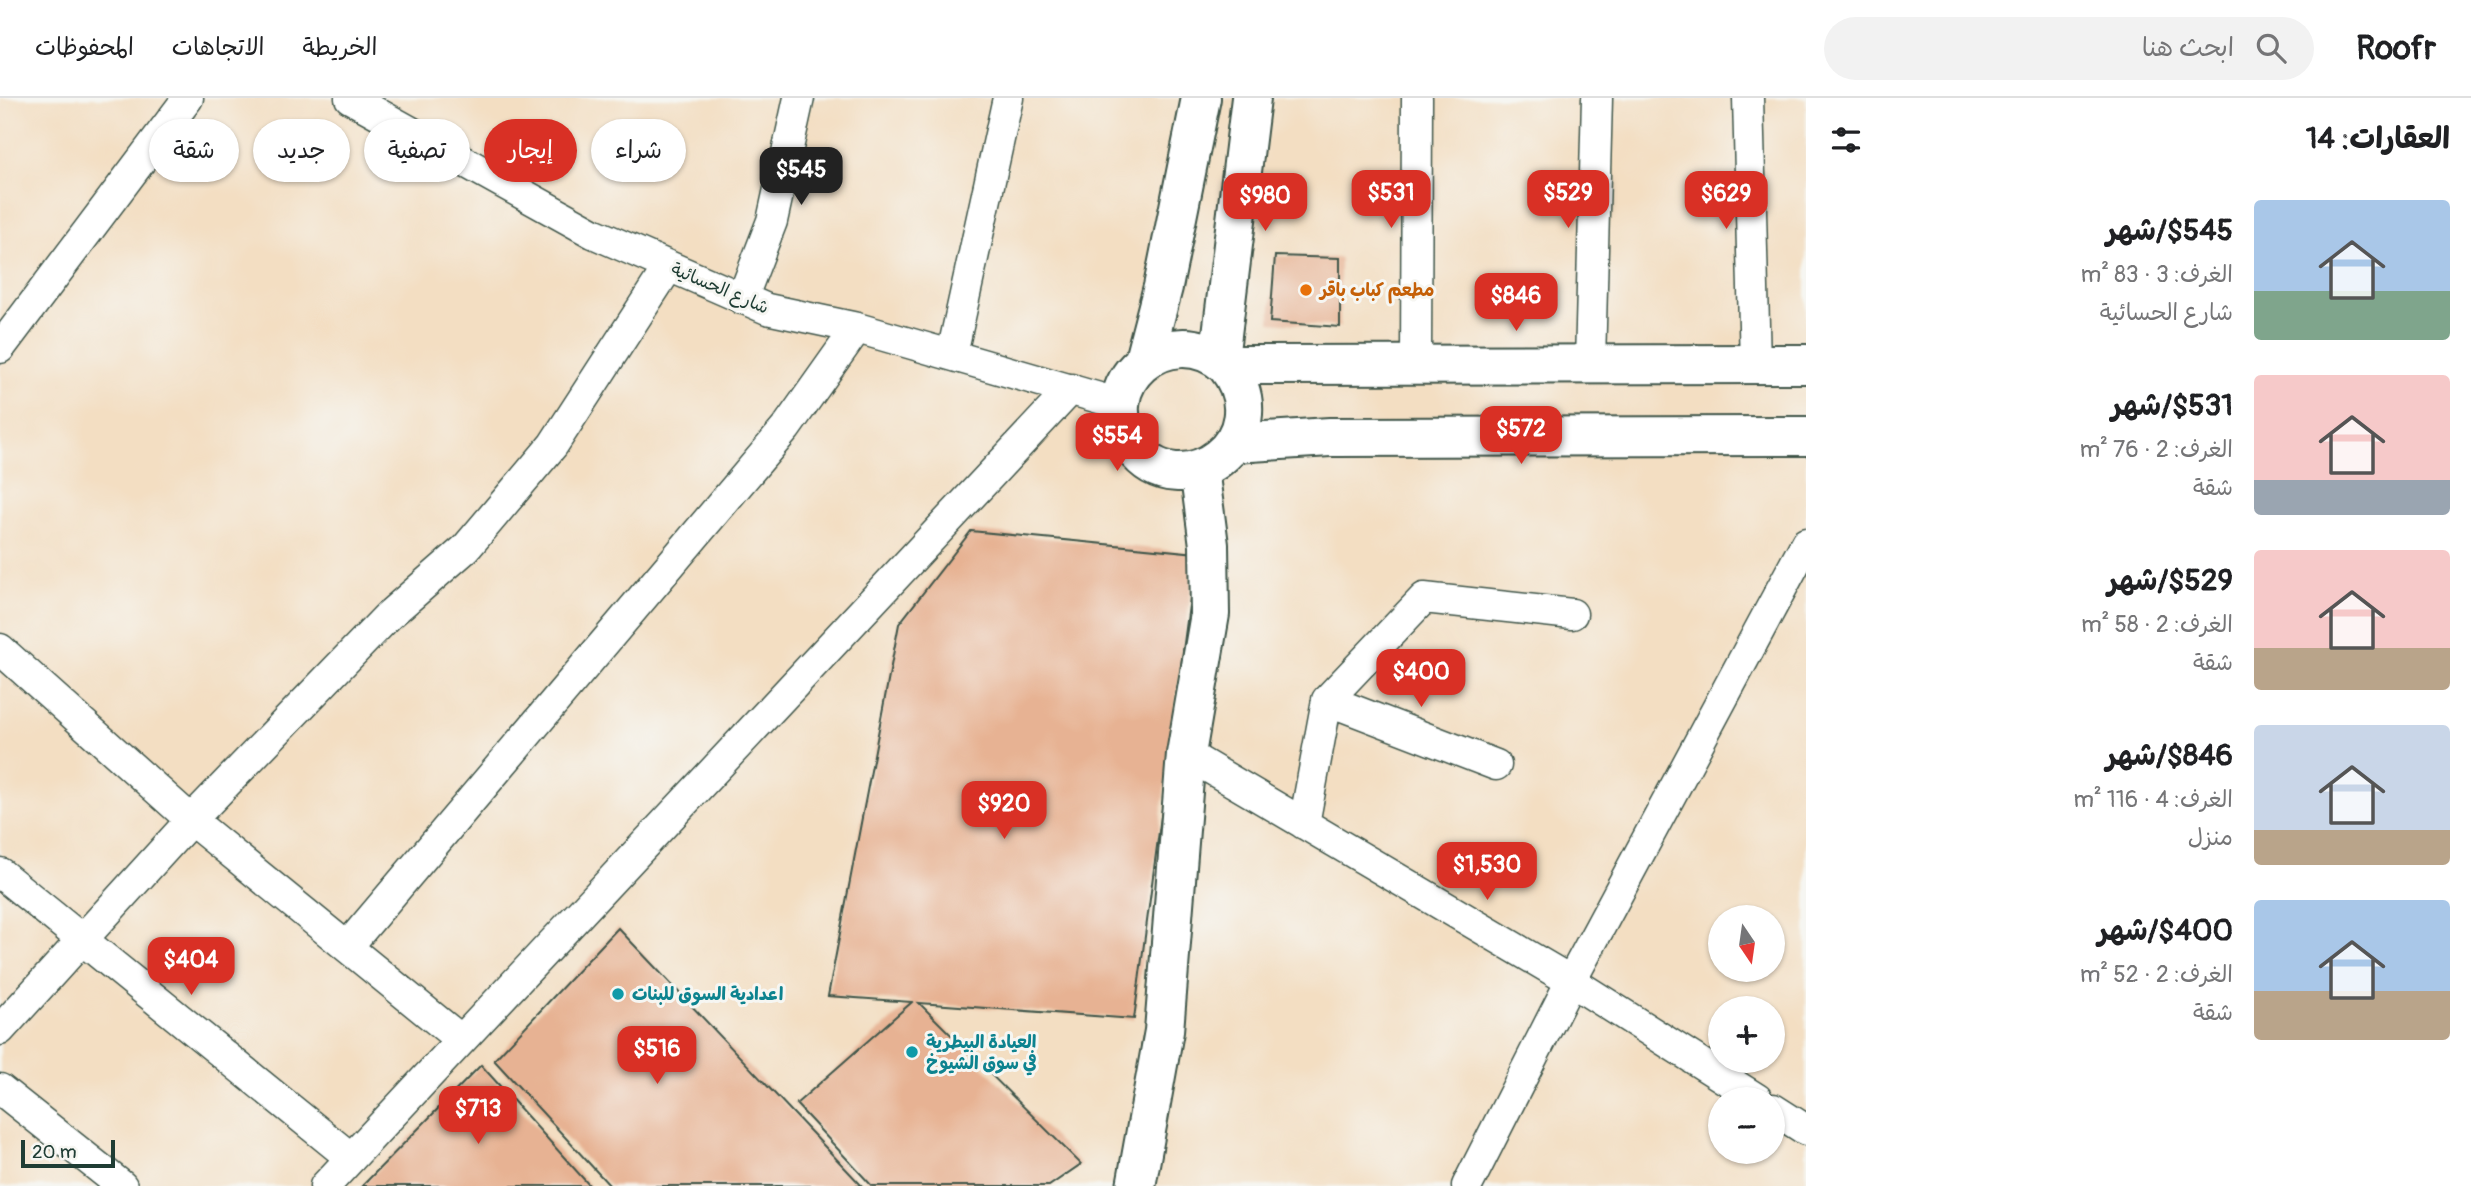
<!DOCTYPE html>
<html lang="ar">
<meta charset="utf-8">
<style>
:root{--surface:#fff;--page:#f2f2f2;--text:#202124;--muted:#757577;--line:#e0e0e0;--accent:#d93025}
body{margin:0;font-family:Pangolin,"Playpen Sans Arabic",sans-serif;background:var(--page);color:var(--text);direction:rtl;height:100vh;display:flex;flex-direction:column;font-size:26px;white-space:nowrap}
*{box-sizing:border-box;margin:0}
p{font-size:23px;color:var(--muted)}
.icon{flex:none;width:38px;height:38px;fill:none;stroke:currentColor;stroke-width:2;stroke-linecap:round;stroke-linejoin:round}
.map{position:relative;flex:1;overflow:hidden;direction:ltr}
.drawer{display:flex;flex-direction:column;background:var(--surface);width:665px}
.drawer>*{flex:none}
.hud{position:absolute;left:21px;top:21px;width:665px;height:63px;direction:rtl;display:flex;gap:14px}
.needle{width:46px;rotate:167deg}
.tools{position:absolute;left:1708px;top:807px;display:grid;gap:14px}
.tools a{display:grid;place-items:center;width:77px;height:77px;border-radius:50%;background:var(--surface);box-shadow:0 2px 5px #0004;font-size:35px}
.scale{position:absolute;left:21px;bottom:18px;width:94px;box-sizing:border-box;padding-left:7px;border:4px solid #1f3d34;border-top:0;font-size:19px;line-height:24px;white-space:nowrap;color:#1f3d34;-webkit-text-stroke:5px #f6f6f2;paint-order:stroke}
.price{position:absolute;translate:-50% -60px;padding:0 16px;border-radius:14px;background:var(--accent);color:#fff;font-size:23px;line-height:46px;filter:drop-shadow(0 2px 4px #0008)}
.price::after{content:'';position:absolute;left:50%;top:42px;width:21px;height:16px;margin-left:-10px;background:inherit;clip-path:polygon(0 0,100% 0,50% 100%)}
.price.active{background:#222;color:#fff}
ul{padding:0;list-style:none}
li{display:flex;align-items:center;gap:21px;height:175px;padding:0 21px}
li span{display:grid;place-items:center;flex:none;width:196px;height:140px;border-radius:7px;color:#555}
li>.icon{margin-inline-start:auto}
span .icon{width:84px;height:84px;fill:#fffc;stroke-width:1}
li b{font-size:30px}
h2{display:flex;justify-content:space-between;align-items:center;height:84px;padding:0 21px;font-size:30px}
.tag{padding:0 24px;border-radius:32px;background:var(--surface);box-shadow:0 2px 5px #0004;font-size:24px;line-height:63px}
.tag.active{background:var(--accent);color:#fff}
header{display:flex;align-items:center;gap:42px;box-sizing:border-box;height:98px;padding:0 35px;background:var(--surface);border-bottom:2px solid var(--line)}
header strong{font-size:33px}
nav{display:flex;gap:38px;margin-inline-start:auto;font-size:24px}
.search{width:490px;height:63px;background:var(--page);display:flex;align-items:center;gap:18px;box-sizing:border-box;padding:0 24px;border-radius:38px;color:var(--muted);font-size:26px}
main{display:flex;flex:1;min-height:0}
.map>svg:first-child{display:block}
</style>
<header>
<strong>Roofr</strong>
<div class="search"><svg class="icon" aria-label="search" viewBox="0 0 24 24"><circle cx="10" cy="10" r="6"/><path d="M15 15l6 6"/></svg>ابحث هنا</div>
<nav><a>الخريطة</a><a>الاتجاهات</a><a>المحفوظات</a></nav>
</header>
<main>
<section class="drawer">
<h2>العقارات: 14<svg class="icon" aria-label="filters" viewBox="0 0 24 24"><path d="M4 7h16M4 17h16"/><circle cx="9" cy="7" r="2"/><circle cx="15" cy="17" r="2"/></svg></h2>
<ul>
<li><span style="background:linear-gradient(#a9c7e8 65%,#7fa58c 0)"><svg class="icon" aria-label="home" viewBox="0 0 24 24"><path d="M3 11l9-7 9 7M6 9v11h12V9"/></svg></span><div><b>$545/شهر</b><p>الغرف: 3 · 83 m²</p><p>شارع الحسائية</p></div></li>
<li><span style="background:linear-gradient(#f6c9c9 75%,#9aa5b1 0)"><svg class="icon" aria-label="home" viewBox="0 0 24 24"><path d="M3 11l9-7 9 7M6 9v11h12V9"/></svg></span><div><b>$531/شهر</b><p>الغرف: 2 · 76 m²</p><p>شقة</p></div></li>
<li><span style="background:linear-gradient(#f6c9c9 70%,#b9a48a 0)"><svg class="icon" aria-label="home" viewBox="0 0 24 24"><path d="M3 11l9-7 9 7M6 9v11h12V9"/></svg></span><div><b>$529/شهر</b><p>الغرف: 2 · 58 m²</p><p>شقة</p></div></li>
<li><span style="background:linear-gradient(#c9d6e8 75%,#b9a48a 0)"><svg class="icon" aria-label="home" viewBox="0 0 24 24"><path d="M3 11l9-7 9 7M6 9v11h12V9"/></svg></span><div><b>$846/شهر</b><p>الغرف: 4 · 116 m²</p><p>منزل</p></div></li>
<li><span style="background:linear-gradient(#a9c7e8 65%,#b9a48a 0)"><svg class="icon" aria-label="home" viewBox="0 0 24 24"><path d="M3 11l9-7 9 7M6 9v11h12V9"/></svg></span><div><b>$400/شهر</b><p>الغرف: 2 · 52 m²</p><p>شقة</p></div></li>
</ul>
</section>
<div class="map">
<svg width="1806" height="1088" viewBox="0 0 1806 1088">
<rect width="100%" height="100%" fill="#f6f6f2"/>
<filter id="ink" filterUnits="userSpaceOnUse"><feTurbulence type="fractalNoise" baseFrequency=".0143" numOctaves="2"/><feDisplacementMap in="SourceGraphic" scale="14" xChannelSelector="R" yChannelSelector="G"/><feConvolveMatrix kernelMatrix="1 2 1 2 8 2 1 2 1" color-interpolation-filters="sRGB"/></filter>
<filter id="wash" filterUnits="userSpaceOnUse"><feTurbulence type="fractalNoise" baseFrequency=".00686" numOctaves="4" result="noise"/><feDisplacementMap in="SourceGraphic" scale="28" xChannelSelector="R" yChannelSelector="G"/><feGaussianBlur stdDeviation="1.57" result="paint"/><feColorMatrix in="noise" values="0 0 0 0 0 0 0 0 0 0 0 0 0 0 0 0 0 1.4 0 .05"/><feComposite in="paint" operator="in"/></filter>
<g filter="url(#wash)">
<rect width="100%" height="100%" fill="#f3dec2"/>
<g id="blocks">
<path fill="#e7b293" d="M1275,158L1340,160V229L1270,224Z
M971,433L1196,455L1134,921L919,905L1081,1066L1049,1088H872L796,1006L912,904L828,898L899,526Z
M618,830L862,1088H610L494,962Z
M481,967L590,1088H362Z"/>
</g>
</g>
<g filter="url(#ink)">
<use href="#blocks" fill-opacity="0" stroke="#3f5549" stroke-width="2"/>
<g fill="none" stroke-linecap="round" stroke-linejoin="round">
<g stroke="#3f5549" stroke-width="33">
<path id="minor" d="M350,0L593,135L767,211L857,230L1120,306
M1748,0L1755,266
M742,201L772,123L799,0
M0,250L188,0
M952,256L1008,0
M1416,264L1417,0
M1590,265L1597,0
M0,551L191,722L461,942
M1327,602L1496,667
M1186,656L1571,883L1757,1001
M1304,726L1327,602L1424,500L1572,516
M0,775L351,1060
M347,849L786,330L857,230
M0,932L191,722L388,518L466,450L553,347L669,168
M0,991L122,1088
M1773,1011L1806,1032
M325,1088L1071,291
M1467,1088L1571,883L1806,445"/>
</g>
<g stroke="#3f5549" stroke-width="42">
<path id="tertiary" d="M1219,261L1251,0
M1144,262L1163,189L1201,0
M1226,267C1284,340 1180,414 1133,349C1088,288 1168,217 1226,267L1806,266
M1234,345L1330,339L1806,338
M1136,1088L1164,933L1186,656L1210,516L1209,447L1199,371"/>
</g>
<use href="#minor" stroke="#fff" stroke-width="30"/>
<use href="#tertiary" stroke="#fff" stroke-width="38"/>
</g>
</g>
<circle fill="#e8710a" stroke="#f6f6f2" stroke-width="2.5" cx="1306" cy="192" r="7"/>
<g fill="#0f9aa8" stroke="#f6f6f2" stroke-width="2.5">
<circle cx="618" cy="896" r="7"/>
<circle cx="912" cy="954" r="7"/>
</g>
<g text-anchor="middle" stroke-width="6" stroke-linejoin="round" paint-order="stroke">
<g font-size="18" fill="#1f3d34" stroke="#f6f6f2">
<text transform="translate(720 190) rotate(23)" y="6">شارع الحسائية</text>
</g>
<g font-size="18" font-weight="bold" fill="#c56008" stroke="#f6f6f2" text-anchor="start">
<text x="1320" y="198">مطعم كباب باقر</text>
</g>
<g font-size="18" font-weight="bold" fill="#0d838f" stroke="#f6f6f2" text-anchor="start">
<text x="632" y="902">اعدادية السوق للبنات</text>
<text x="926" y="950">العيادة البيطرية<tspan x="926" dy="21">في سوق الشيوخ</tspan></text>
</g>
</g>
</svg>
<div class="tools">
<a><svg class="needle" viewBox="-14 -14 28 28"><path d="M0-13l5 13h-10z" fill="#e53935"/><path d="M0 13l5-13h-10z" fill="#757577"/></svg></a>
<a>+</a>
<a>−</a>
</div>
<div class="scale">20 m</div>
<b class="price active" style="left:801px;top:109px">$545</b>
<b class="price" style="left:1391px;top:132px">$531</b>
<b class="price" style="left:1568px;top:132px">$529</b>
<b class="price" style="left:1726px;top:133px">$629</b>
<b class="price" style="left:1265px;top:135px">$980</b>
<b class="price" style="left:1516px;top:235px">$846</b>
<b class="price" style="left:1521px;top:368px">$572</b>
<b class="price" style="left:1117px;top:375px">$554</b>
<b class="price" style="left:1421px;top:611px">$400</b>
<b class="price" style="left:1004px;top:743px">$920</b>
<b class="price" style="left:1487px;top:804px">$1,530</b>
<b class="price" style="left:191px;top:899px">$404</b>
<b class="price" style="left:657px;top:988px">$516</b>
<b class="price" style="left:478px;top:1048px">$713</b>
<div class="hud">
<a class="tag">شراء</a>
<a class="tag active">إيجار</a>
<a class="tag">تصفية</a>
<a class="tag">جديد</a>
<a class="tag">شقة</a>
</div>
</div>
</main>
